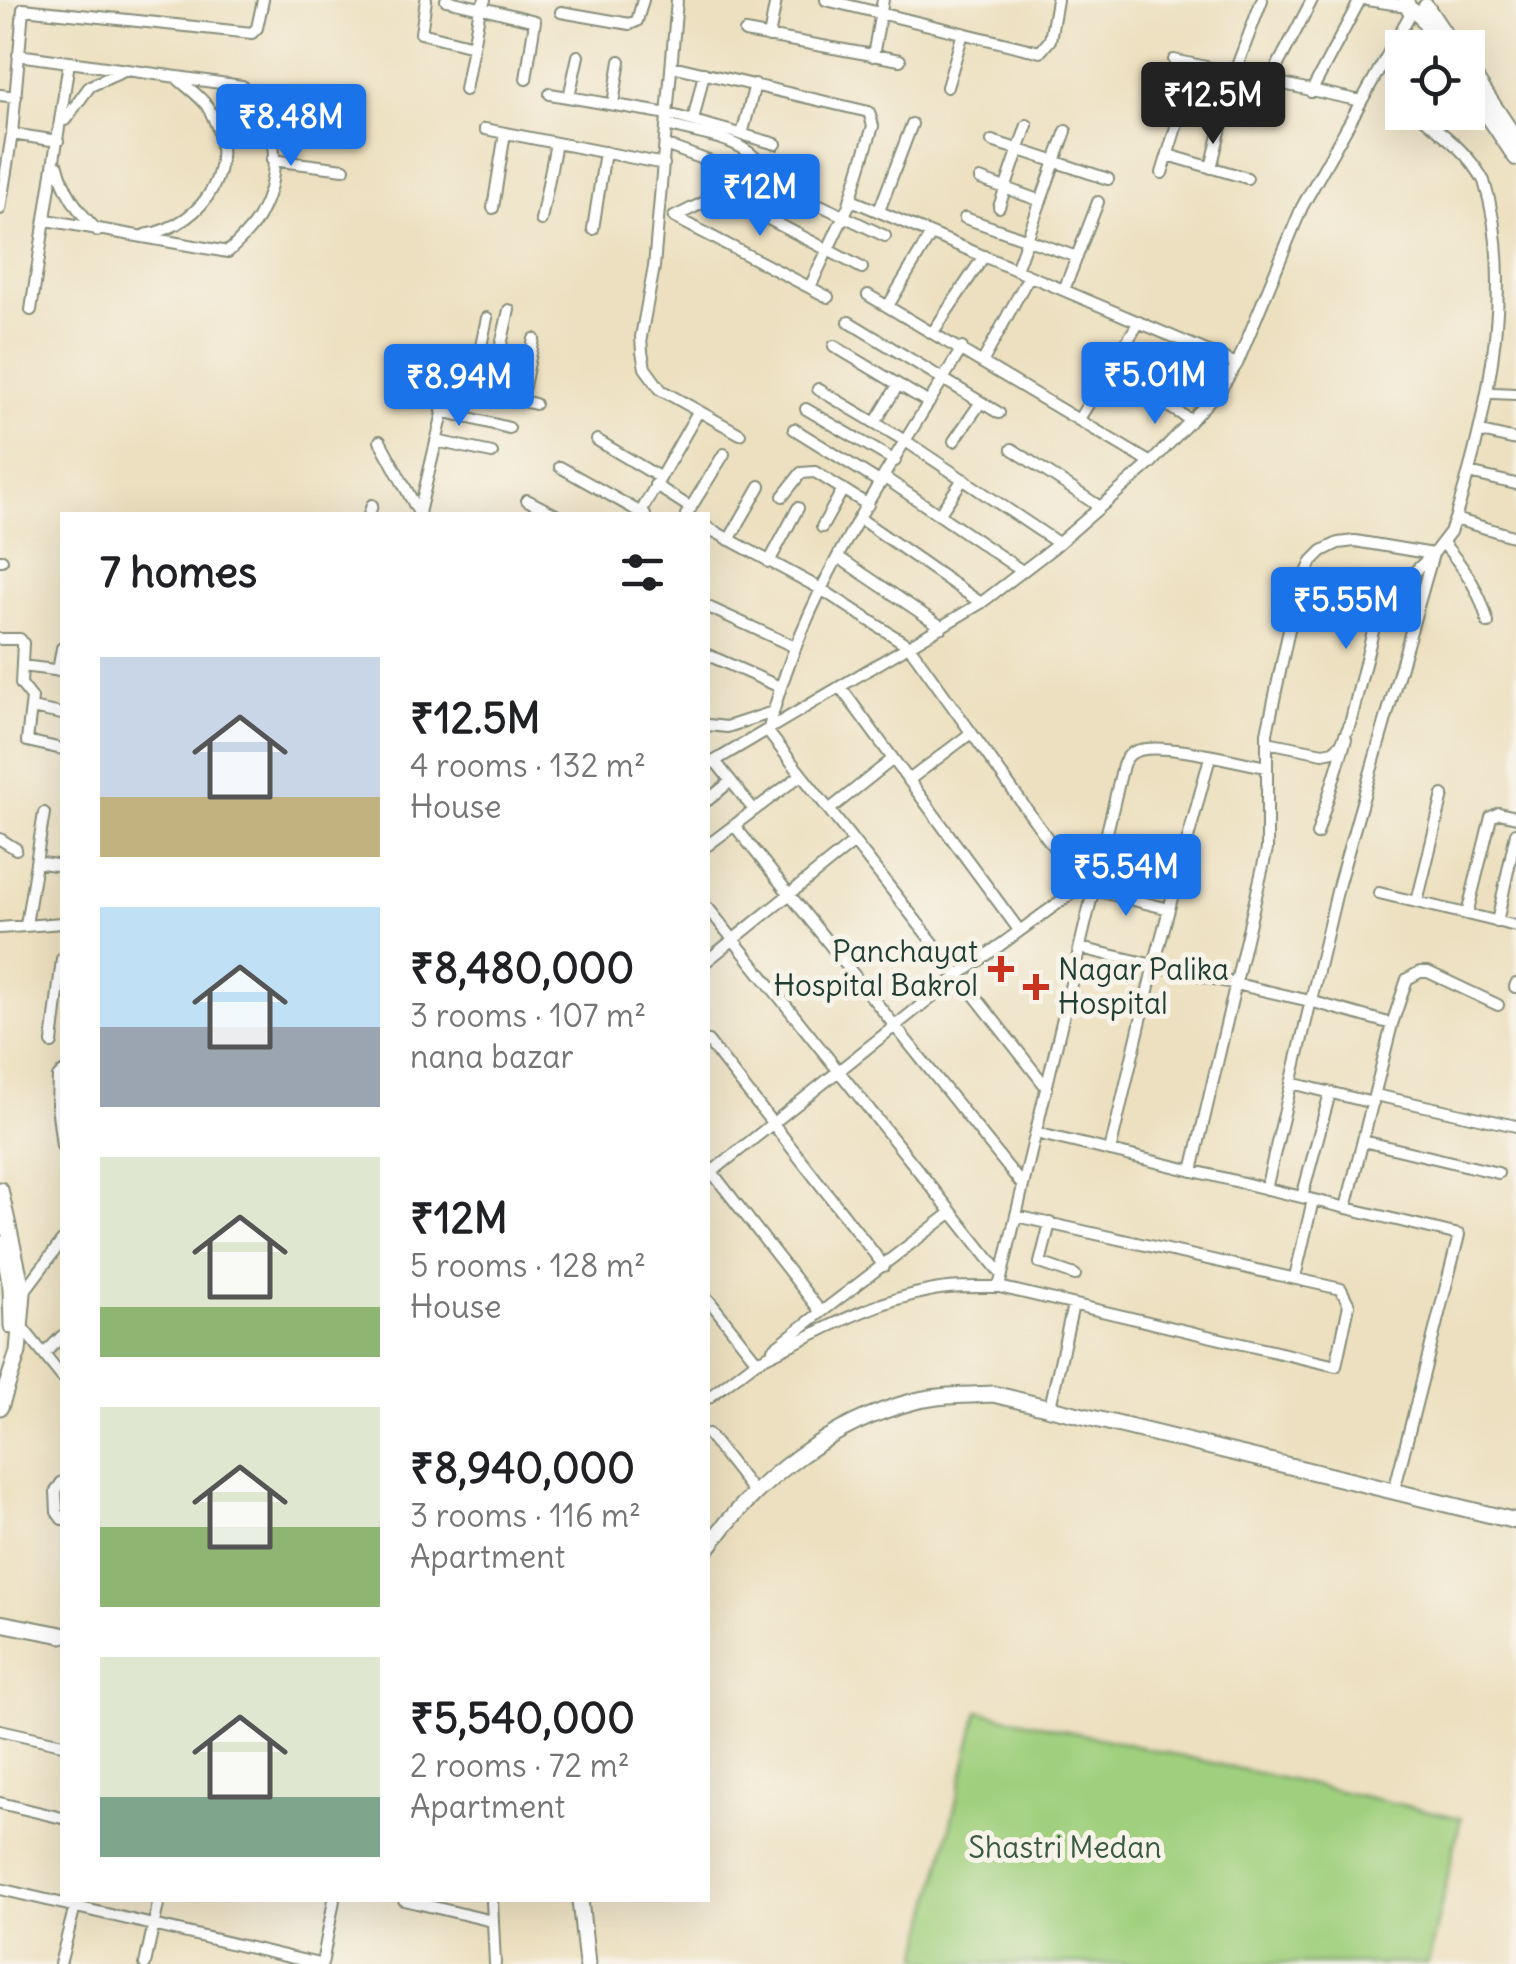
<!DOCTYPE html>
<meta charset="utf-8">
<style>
:root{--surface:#fff;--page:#f6f6f6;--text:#202124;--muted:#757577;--accent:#1a73e8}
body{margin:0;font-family:Delius,sans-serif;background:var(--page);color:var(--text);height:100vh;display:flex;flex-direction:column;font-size:38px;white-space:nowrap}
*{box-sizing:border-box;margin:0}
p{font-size:32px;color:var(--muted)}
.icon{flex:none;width:55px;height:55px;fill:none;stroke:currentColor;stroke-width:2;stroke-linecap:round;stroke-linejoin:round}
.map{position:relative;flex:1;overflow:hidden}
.panel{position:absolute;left:60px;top:512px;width:650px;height:1390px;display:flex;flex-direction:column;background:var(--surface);border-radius:0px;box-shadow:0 10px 40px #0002}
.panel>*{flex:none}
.tools{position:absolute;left:1385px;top:30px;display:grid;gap:20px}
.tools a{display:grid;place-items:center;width:100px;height:100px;border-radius:0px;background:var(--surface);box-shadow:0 10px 40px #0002;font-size:50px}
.price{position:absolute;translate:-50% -85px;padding:0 22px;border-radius:10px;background:var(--accent);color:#fff;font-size:32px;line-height:65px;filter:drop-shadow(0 2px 5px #0008)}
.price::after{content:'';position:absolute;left:50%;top:60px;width:30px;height:22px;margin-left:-15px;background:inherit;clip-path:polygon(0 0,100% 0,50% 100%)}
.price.active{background:#222;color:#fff}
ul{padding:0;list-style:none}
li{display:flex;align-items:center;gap:30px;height:250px;padding:0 40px}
li span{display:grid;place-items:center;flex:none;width:280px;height:200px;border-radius:0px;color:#555}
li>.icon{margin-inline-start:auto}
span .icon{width:120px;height:120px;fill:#fffc;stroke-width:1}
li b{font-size:42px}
h2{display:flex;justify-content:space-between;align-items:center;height:120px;padding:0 40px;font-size:42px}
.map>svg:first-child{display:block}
</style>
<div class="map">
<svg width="1516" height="1964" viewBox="0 0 1516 1964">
<rect width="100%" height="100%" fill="#f7f3e8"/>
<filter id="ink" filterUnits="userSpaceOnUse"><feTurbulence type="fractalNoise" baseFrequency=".01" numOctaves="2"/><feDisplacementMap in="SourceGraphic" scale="20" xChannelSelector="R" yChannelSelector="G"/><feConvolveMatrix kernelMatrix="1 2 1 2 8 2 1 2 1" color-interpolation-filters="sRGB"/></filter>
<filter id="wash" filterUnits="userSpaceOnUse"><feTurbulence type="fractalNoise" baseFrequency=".0048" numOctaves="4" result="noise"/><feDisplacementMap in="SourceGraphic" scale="40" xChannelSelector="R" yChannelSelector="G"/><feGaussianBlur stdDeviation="2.25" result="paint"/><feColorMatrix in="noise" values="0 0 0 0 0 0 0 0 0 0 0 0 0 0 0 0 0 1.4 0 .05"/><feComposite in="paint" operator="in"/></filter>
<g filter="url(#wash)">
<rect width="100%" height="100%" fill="#ede0c0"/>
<path fill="#a0d07e" stroke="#608659" stroke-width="2.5" d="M978,1711L1461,1818L1428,1964H942L919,1957Z"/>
</g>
<g filter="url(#ink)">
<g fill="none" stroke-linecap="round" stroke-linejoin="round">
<g stroke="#868e7a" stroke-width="14">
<path id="street" d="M426,0L421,33L473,46
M446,0L480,8L485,0
M677,0L654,267L641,337L642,352L645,368L661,390L740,434
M826,0L1040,52L1050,40L1057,0
M1367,0L1407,6
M483,8L535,21L526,79
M561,12L630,24L637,21L643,0
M745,32L900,60
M769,37L776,0
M18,55L69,62
M873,56L883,0
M1174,60L1361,101
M672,66L869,112L873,126L849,204
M1269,82L1312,0
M947,87L963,33
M465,90L480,8
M1311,92L1360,0
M550,94L668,114L776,144
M0,95L16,97
M569,97L578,56
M613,104L620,61
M65,120L90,86L122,72
M693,121L704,73
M667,125C716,139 751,137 776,185
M485,129L664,164
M12,134L58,141
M742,135L755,84
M992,141L1108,179
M665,145L791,191L885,236
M1168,155L1247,178
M272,160L344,169
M58,166C64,191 79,213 98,231
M1211,168L1234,74L1262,0
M1162,173L1195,65
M980,179L1041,201
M721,194L862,268
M999,207L1027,125
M493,208L505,133
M0,209L12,134L23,9L252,33L257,28L263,0
M879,211L912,124
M674,217L828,297
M674,217L721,194L741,173
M965,218L1077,257
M541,220L556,143
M593,229L605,152
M145,235C207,224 243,163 207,106C200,96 188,88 178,79
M1016,270L1066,131
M810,287L849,205L854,201L1237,364
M1064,290L1098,202
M868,295L1151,463
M888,306L931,234
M31,310L69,62L242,86C280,117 282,174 259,216C252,230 239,241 228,252L47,220
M849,322L999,413
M933,332L984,256
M834,346L929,403
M983,361L1029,276
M1109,370L1189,419
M472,388L487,318
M818,389L907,442L1058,543
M490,393L509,310
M1493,393L1516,394
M521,400L534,339
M806,409L895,461
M442,411L509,428
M1079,419L1139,322
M875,423L898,385
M794,429L881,483
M1481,432L1516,440
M597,440L659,477
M380,441L420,515
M436,441L492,453
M954,441L981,402
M1012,449L1100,507
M560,467L645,515
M1469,473L1516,484
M885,478L1022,571
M655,485L691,508
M783,496L801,473L815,472L868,505
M527,500L556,515
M419,513L450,384L535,404
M369,515L372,505
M639,515L698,412
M686,515L724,454
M939,515L963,479
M859,518L981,603
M1455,519L1516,537
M822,527L843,489
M708,528L821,589L909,646L1081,885
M729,540L760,486
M1443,543C1465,569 1480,590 1488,623
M838,557L942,627
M0,560H2
M769,562L798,508
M708,607L795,647
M0,639H20L23,643L21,684L32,698L27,741L62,749
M708,655L780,687
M22,666L62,671
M58,671L62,648
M841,688L1019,930
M31,708L62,714
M708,725L727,727L773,712
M768,732L1047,1088
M768,732C802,592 889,470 962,348
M1267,742L1323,753L1333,751L1341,744L1350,724L1377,615L1390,595L1432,555
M715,761L754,810
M708,765L981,603L1053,548L1151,463L1222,387L1237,364L1302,207L1412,11
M909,780L971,733
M708,800L731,781
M829,810L893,759
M734,825L1023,1186
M1317,834L1346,739
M0,839L16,849
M708,845L801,775
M36,862L62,866
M1094,890L1169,909
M1379,893L1516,926
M1417,902L1443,795
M708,908L1002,1275
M1467,914L1491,817L1499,813L1516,817
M1497,922L1516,833
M26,925L44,813
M0,928L62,923
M1080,948L1310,1001L1392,1024
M708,960L854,842
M1515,987L1516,984
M708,1041L884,1266
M52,1043L62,959
M62,1073L58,1077L57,1105L62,1146
M1291,1083L1373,1103
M1375,1095L1516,1126
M1036,1133L1459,1235L1394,1491
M1363,1141L1498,1173
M1110,1151L1154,965L1210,757
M708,1167L820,1311
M1192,1171L1267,849V733L1292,615L1305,577L1312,561L1322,551L1338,543L1355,541L1433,554L1450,532L1455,519C1487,417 1516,283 1484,181C1470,154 1443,134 1420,115
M708,1175L959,975L1097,875
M1266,1189L1339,883L1433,554
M1302,1197L1330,1093
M1346,1208L1392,1024L1407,979L1420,972H1428L1498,1005
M1050,1223L1040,1263L1075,1275
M1295,1277L1313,1200
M999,1287L1123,765C1127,756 1131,752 1140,750C1168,743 1237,762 1267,767
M23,1293L62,1241
M708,1299L757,1361C812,1336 869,1302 929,1291C952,1286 976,1287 999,1287L1336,1366L1349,1305L1341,1289L1016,1216
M21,1326L62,1377
M773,1349L951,1213
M44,1354L62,1336
M708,1398L759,1359
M1050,1407L1073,1305
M708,1434L756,1495
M62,1482L56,1491L57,1512L62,1519
M0,1730L62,1744
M0,1803L62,1818
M0,1889L319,1964
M404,1900L492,1921
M492,1900L495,1964
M60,1964L75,1906
M145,1964L159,1900
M322,1964L334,1900"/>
</g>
<g stroke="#868e7a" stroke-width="18">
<path id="secondary" d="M1406,0L1409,9L1418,12L1442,48
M1426,6L1454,48
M1468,67L1516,139
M1468,86L1516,158"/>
</g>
<g stroke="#868e7a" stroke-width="19">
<path id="primary" d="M0,1190L23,1293L18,1352L0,1407
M3,1244L11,1288L12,1326
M708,1547C758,1479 832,1422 915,1401C940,1395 967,1395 993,1394L1516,1521
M0,1623L62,1635
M580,1900L587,1964"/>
</g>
<use href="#street" stroke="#fff" stroke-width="10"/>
<use href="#secondary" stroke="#fff" stroke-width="14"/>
<use href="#primary" stroke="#fff" stroke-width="15"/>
</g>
</g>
<g fill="#c8321e" stroke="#f7f3e8" stroke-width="4">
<path d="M996 954h10v10h10v10h-10v10h-10v-10h-10v-10h10z"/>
<path d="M1031 972h10v10h10v10h-10v10h-10v-10h-10v-10h10z"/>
</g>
<g text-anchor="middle" stroke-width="10" stroke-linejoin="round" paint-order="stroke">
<g font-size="30" fill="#1f3d34" stroke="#f7f3e8" text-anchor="end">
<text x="978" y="962">Panchayat<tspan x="978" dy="34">Hospital Bakrol</tspan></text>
<text x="1058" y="980" text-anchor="start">Nagar Palika<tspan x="1058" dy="34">Hospital</tspan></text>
</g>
<g font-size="30" fill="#395a43" stroke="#f7f3e8">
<text x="1065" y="1858">Shastri Medan</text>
</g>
</g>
</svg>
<div class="tools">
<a><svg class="icon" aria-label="locate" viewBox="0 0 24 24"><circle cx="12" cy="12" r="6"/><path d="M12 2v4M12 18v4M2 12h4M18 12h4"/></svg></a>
</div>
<b class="price active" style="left:1213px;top:147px">₹12.5M</b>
<b class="price" style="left:291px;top:169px">₹8.48M</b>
<b class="price" style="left:760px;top:239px">₹12M</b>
<b class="price" style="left:1155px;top:427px">₹5.01M</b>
<b class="price" style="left:459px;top:429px">₹8.94M</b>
<b class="price" style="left:1346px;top:652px">₹5.55M</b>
<b class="price" style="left:1126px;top:919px">₹5.54M</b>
<section class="panel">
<h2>7 homes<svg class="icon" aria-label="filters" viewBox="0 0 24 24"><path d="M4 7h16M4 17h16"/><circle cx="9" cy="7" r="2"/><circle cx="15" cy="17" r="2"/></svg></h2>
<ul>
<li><span style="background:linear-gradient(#c9d6e8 70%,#c2b280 0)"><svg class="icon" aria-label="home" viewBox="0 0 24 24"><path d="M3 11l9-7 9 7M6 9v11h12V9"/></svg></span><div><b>₹12.5M</b><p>4 rooms · 132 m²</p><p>House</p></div></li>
<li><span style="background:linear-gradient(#bfe0f5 60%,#9aa5b1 0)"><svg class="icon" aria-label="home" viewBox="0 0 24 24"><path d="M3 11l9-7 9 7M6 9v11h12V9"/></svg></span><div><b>₹8,480,000</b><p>3 rooms · 107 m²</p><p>nana bazar</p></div></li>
<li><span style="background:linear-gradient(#dfe7d0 75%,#8fb573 0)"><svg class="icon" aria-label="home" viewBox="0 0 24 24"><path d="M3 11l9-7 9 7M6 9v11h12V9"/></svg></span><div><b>₹12M</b><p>5 rooms · 128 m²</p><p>House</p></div></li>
<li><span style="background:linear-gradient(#dfe7d0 60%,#8fb573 0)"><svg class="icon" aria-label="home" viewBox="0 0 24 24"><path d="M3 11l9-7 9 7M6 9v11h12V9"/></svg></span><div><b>₹8,940,000</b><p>3 rooms · 116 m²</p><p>Apartment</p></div></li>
<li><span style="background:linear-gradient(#dfe7d0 70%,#7fa58c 0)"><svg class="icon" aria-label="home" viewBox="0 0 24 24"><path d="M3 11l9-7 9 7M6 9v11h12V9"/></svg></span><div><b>₹5,540,000</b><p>2 rooms · 72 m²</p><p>Apartment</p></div></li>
</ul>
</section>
</div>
